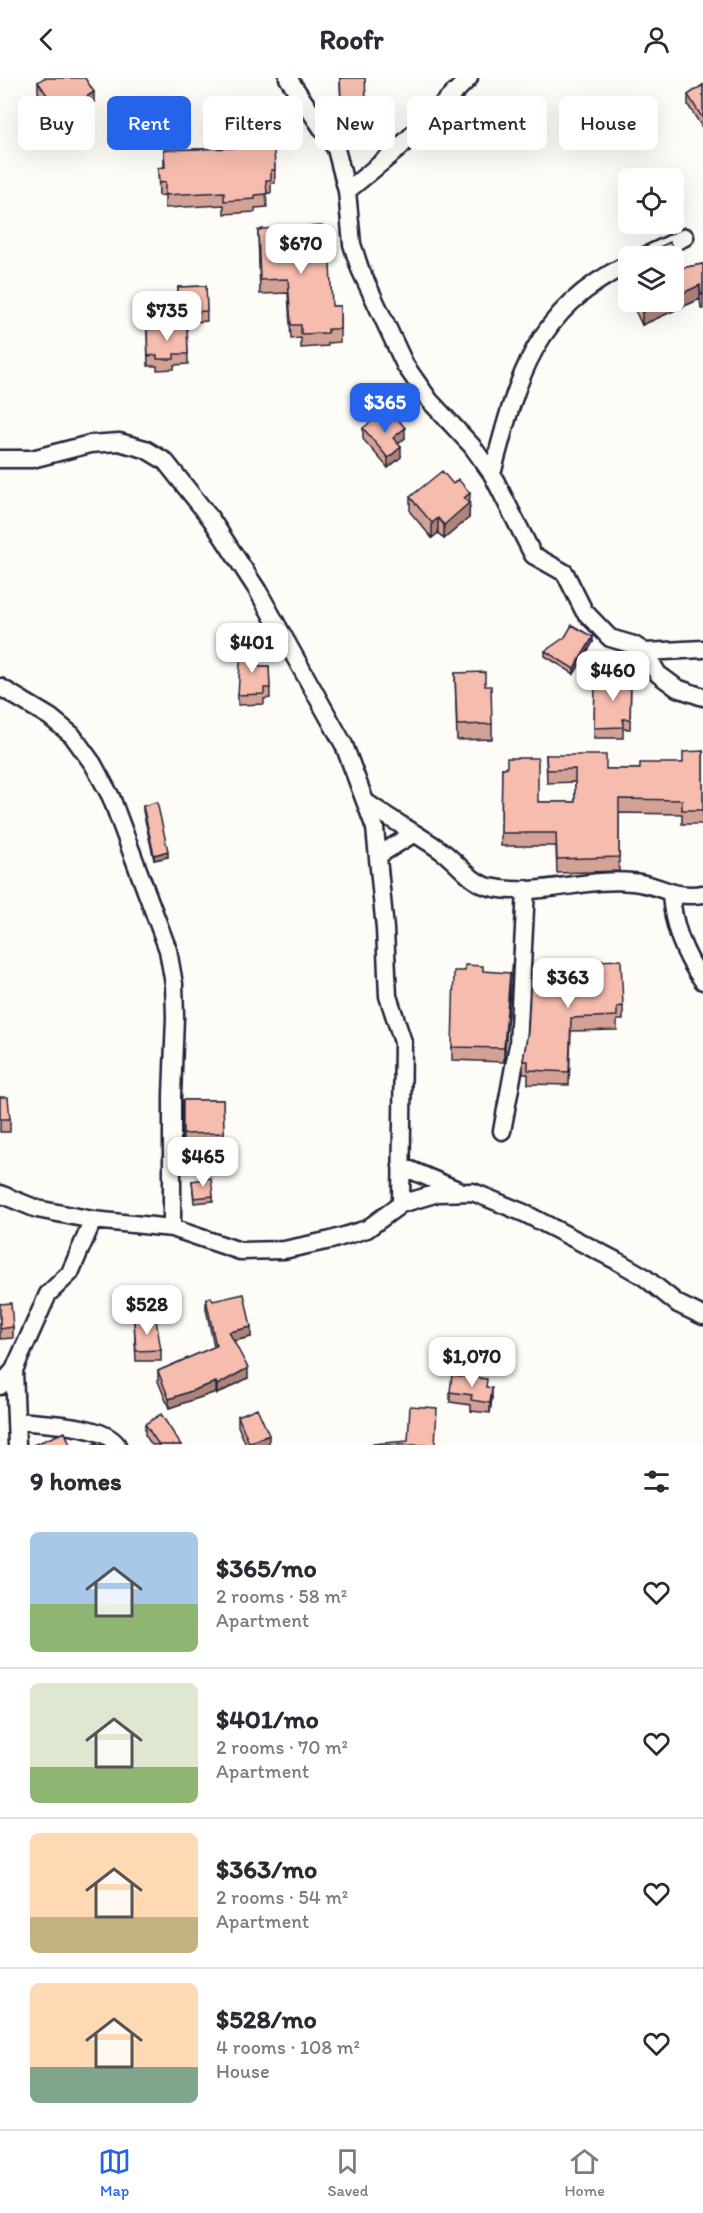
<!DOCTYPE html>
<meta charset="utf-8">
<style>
:root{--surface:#fff;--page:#f2f2f3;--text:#2b2b33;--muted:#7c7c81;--line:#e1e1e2;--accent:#2563eb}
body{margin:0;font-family:Itim,sans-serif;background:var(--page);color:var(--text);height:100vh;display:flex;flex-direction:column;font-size:22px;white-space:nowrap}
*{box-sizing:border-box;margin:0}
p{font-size:20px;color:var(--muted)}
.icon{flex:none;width:33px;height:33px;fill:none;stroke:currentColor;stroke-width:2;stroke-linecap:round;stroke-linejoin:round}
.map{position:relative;height:1367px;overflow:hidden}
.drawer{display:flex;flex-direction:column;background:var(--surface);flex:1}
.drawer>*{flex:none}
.hud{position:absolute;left:18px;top:18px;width:668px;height:54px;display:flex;gap:12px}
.tools{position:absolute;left:618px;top:90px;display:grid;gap:12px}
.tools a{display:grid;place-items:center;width:66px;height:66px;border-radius:9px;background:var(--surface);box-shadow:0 6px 24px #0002;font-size:30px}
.price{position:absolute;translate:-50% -51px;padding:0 14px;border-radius:12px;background:#fff;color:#222;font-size:20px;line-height:39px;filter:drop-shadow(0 2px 3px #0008)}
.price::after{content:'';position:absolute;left:50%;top:36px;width:18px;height:14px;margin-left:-9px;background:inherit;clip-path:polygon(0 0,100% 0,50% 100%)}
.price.on{background:var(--accent);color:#fff}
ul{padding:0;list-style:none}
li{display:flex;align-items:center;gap:18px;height:150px;padding:0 30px}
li+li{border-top:2px solid var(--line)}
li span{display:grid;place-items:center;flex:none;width:168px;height:120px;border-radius:9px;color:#555}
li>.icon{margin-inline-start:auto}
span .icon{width:72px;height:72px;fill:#fffc;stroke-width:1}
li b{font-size:26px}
h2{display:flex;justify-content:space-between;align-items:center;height:72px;padding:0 30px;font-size:26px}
.chip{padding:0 21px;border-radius:9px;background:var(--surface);box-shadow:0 6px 24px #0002;font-size:21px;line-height:54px}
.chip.on{background:var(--accent);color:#fff}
header{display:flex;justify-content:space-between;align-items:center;height:78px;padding:0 30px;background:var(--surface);font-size:27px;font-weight:800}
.menu{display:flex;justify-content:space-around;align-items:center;height:84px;border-top:2px solid var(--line);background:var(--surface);font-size:16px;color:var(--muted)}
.menu a{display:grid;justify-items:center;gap:3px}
.menu .on{color:var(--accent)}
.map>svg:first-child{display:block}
</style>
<header><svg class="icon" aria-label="back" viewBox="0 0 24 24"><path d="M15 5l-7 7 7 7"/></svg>Roofr<svg class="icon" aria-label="person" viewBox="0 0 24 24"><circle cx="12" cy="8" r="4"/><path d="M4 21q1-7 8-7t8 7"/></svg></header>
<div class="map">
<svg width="703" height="1367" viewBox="0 0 703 1367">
<rect width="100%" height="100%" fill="#fdfcf7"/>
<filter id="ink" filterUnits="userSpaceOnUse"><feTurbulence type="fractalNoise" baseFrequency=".0167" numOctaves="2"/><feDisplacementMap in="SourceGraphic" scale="12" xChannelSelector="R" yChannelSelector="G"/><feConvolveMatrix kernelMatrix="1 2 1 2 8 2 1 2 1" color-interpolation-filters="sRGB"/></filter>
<g filter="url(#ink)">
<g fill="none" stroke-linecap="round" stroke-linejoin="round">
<g stroke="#22223b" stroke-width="21">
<path id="street" d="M288,0L336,71L347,113L352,166L360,191L405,287L430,323L472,368L492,396L533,477L565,495L584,533L610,560L634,567L645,574L658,596L677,610L703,619
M347,113L397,72L469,0
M645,178L685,159
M0,381H32L90,366L119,364L145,371L165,383L211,441L258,513L344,667L375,750L385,851L388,918L403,964L401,1126
M492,396C517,301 533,233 628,186
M645,574L703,571
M0,609L50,639L72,657L93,686L111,719L168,872L174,906L175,939L172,1017V1150
M366,724C391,742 418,756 443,774C458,785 471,805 490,809C536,820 586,799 632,804C661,806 670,821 703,816
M379,777L413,756
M671,816C673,848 684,877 703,903
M502,1053L518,967L526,811
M401,1088L458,1112
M0,1116L37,1131L93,1142L172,1150L240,1173L284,1172L331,1162L367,1151L401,1126L438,1115L473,1114L524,1135L617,1183L643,1198L678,1226L703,1238
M14,1292L17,1367
M0,1308L14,1292L48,1216L70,1195L93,1142
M18,1343C43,1346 103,1346 117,1367"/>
</g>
<use href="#street" stroke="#fdfcf7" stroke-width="16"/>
</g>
<path fill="#d4a295" stroke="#22223b" stroke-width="1.5" d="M340,0L366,21V31L341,32Z
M38,4L94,24L60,47L38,14Z
M703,7V51L688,27V17Z
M274,69L275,105H271V115H266L267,129L255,130V134L224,136V127L165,130V117L159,118L158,90L164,89V72Z
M258,153L332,228H340V264L328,265V268L301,270V260L291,261L288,215L260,216Z
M628,184V218L621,202V189Z
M703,186V231H701L700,221L642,247L631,224H674L682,190Z
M206,208L207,243L179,245L178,209Z
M187,249L188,286L174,287V291L157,292V288H148L147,251Z
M381,345L405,360L398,366L401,379L388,390L363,361V350Z
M410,419L470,430L469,431V440L444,461L438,455L432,460L410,434Z
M593,564L574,596L545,578V573Z
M257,588H269L270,620L264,621V626L238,627V617Z
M455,595L485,608L492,646V661L457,662Z
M631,598L630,651H623V660H594L595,604L611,605Z
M703,673V746H682V736L619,735V793L557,795L556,768H501L502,690H507L538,724H575V704L547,705L546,677L606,691H640L683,685Z
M143,728L168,779L154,782L143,733Z
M483,893L510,909L504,984L452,982V969Z
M531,896L623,928V942H617V952L571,953L569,1007L528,1006V996H523V983L528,954Z
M0,1019L10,1041V1054H0Z
M183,1022H223L224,1066H183Z
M192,1103L213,1118V1123L194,1125Z
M206,1221L213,1223L251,1259L234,1263L248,1300L217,1316L216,1314L169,1330L158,1303V1293L214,1269L206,1231Z
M0,1226L13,1249V1260L0,1261Z
M134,1242L161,1272V1283H136Z
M487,1309L492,1320L490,1335L471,1333V1327L450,1324V1314Z
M238,1338L269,1367H246L238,1348Z
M145,1346L181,1367H152L145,1357Z"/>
<path fill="#ac8479" stroke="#22223b" stroke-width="1.5" d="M94,14V24L60,47V36Z
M700,207V221L642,247V234L664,224H674V219Z
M405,350V360L393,370V360Z
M401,369V379L388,390V380Z
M470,415L469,440L444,461V447L464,420Z
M438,440V455L432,460V445Z
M593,559V564L574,596V591Z
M168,773V779L154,782V777Z
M510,895V909L504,984V970Z
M251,1249V1259L229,1264V1254Z
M248,1290V1300L217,1316V1307Z
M216,1304V1314L169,1330V1321Z
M492,1310V1320L490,1335V1325Z
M269,1357V1367H249V1365Z"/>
<path fill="#f6bcad" stroke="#22223b" stroke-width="1.5" d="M44,0H85L94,14L60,36L38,4Z
M340,0H365L366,21H341Z
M703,7V41L688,17Z
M274,69L275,92H271V102H266L267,116L255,117V121L224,123V114L165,117V104L159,105L158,90L165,89L164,72Z
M322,148L323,166L329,165L332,228H340V251H328V255L301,256V247H291L288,201L260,202L258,153L262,151Z
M670,164L682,190L703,186V217H701L700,207L674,219V178H635L638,172L649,174Z
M628,184V205L621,189Z
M206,208L207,233L179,235L178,209Z
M637,224H664L642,234Z
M187,249L188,276H174V281H157V277L148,278L147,251Z
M393,335L405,350L393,360L401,369L388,380L363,350L376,340L381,345Z
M442,393L453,406L458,401L470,415L464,420L469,425L444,447L438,440L432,445L410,419Z
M572,547L593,559L574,591L545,573L565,559Z
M257,569V588H269L270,610H264V616L238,617L241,570Z
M485,594V608H491L492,646L457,647L455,595Z
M611,598H631L630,641H623V649L594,650L595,604L611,605Z
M703,673V732H682V722L619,721V779L557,781L556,755H501L502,690H507V680H538V724H575V691L547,692L546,677H606V691H640V685H683V674Z
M157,724L168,773L154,777L143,728Z
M621,882L623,928L617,929V938L571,940L569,994L528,992V983H523L528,954L531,896L573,897V884Z
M465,887L483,888V893L510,895L504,970L452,969L454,893H465Z
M0,1019H8L10,1041H0Z
M183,1022H223L224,1055L183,1056Z
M211,1100L213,1118L194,1120L192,1103Z
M244,1216L251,1249L229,1254L248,1290L217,1307L216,1304L169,1321L158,1293L216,1268L206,1221L211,1219L213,1223Z
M11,1225L13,1249L0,1251V1226Z
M134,1242H156L161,1272L136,1273Z
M452,1297L487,1301L486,1309L492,1310L490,1325L471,1322L472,1317L450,1314Z
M410,1328L437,1330L435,1367H373V1366L408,1363Z
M257,1330L269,1357L249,1365L238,1338Z
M161,1336L181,1367H159L145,1346Z
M65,1354L70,1367H33Z
M100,1364L101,1367H91Z"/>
</g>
</svg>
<div class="tools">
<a><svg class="icon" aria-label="locate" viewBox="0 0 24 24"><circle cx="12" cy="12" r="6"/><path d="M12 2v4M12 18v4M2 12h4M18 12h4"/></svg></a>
<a><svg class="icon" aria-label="layers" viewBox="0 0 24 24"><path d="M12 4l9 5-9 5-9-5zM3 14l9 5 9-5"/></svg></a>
</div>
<b class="price" style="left:301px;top:197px">$670</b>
<b class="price" style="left:167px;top:264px">$735</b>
<b class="price on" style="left:385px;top:356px">$365</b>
<b class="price" style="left:252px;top:596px">$401</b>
<b class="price" style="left:613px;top:624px">$460</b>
<b class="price" style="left:568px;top:931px">$363</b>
<b class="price" style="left:203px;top:1110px">$465</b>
<b class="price" style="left:147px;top:1258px">$528</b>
<b class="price" style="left:472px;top:1310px">$1,070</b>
<div class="hud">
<a class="chip">Buy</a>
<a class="chip on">Rent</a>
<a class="chip">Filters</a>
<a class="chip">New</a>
<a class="chip">Apartment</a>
<a class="chip">House</a>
</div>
</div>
<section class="drawer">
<h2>9 homes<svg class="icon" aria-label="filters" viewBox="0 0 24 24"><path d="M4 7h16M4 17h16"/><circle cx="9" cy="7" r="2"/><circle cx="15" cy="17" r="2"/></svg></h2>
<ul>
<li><span style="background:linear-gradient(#a9c7e8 60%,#8fb573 0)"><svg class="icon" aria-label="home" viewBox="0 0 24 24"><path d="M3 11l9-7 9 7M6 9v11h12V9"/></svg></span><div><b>$365/mo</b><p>2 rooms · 58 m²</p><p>Apartment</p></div><svg class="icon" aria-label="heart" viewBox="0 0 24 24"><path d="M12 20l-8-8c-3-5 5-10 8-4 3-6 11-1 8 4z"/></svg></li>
<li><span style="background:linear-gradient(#dfe7d0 70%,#8fb573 0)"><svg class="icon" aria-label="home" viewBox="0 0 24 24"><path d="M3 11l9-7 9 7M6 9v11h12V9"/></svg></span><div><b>$401/mo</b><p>2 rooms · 70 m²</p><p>Apartment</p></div><svg class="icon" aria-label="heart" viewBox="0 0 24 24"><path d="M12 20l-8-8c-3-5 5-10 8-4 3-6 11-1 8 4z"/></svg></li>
<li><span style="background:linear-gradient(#ffd9b3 70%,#c2b280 0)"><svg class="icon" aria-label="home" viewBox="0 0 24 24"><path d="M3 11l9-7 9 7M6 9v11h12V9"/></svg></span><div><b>$363/mo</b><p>2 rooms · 54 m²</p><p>Apartment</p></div><svg class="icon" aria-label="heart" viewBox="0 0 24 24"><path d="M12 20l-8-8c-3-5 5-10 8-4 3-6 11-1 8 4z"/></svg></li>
<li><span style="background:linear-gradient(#ffd9b3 70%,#7fa58c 0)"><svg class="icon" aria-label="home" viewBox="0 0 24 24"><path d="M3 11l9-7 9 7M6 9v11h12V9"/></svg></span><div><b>$528/mo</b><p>4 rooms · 108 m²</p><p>House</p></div><svg class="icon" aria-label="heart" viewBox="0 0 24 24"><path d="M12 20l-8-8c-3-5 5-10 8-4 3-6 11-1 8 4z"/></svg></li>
</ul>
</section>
<nav class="menu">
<a class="on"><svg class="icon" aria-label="map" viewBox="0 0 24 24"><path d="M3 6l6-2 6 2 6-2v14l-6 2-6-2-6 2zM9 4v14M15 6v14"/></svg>Map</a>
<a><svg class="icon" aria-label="saved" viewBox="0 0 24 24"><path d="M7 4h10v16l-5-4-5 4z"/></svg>Saved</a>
<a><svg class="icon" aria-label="home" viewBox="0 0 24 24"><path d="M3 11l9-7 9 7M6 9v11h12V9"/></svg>Home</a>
</nav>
